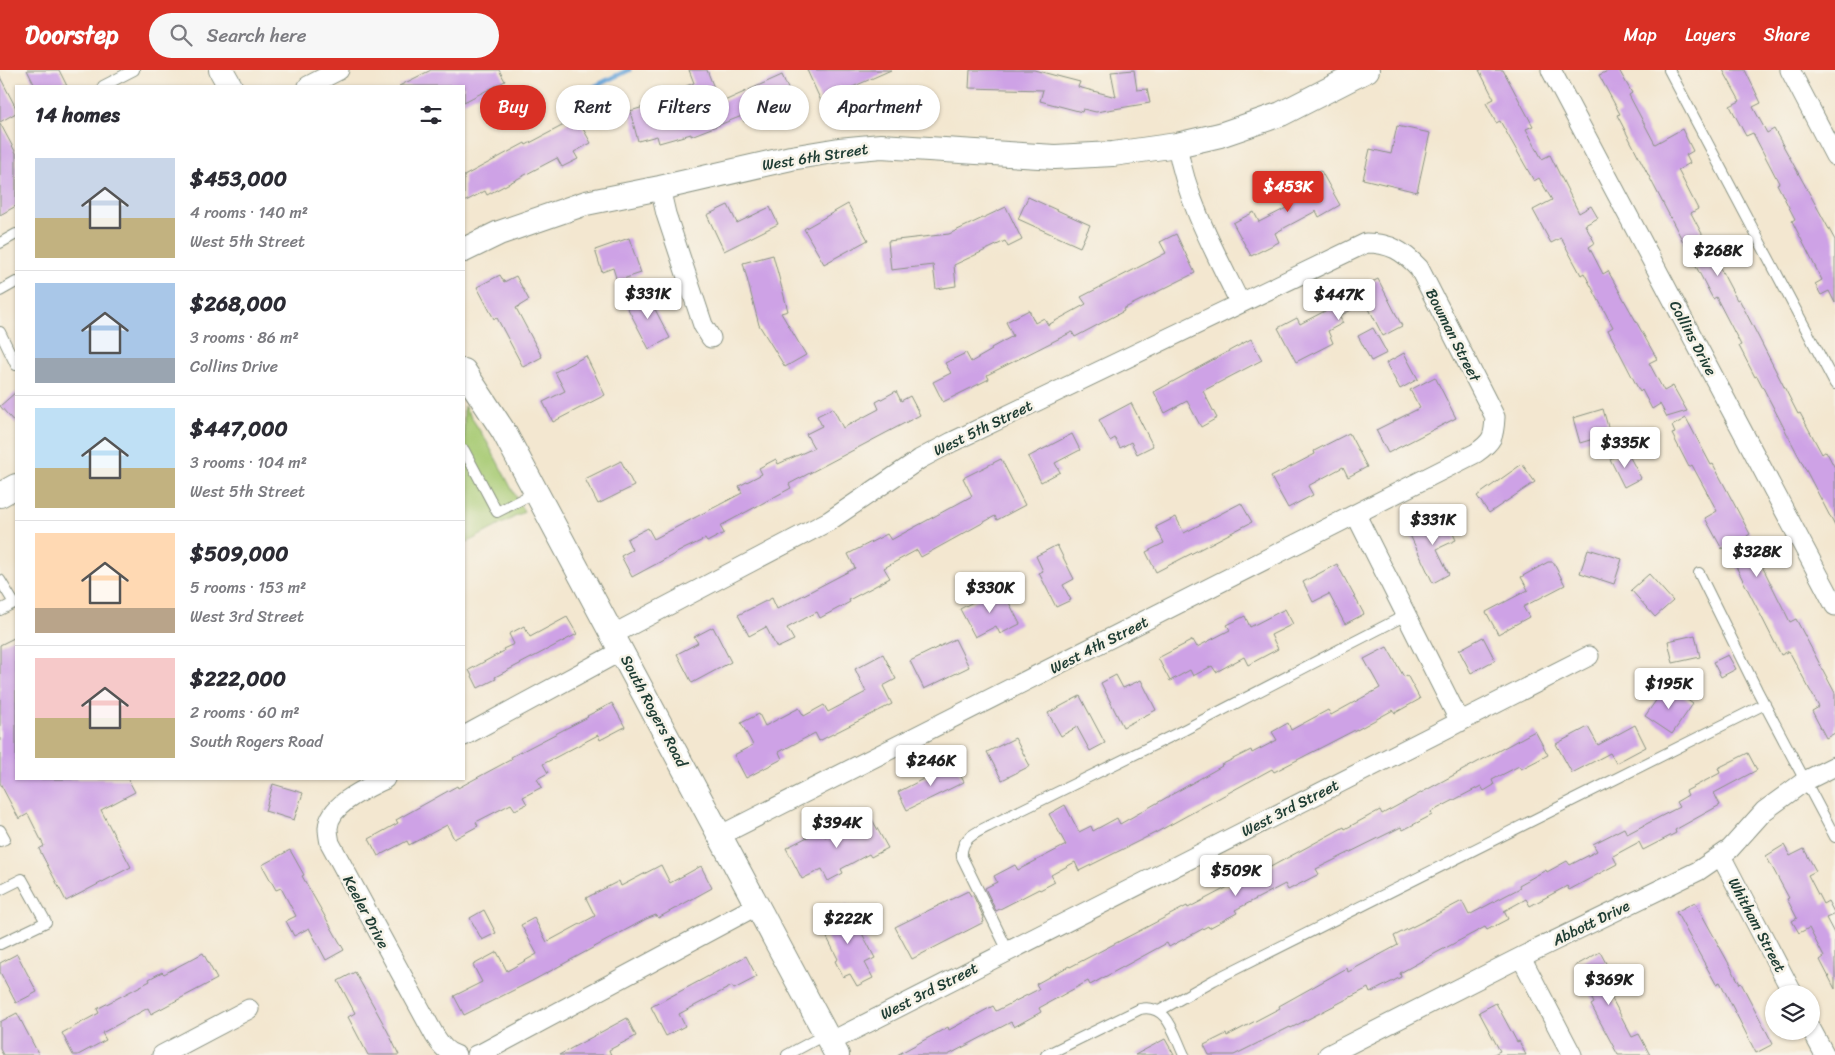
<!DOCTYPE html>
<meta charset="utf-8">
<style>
:root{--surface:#fff;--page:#f7f7f7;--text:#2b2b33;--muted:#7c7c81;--line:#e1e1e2;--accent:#d93025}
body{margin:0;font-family:Sriracha,sans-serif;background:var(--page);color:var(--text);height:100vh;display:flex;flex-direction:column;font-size:19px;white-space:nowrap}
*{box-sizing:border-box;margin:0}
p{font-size:16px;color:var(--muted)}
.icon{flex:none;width:28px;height:28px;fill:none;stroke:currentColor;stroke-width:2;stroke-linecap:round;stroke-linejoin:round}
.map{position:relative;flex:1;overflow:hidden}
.sheet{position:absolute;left:15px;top:15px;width:450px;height:695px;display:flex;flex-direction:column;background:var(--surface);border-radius:0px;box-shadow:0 1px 4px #0004}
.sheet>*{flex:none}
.hud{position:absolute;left:480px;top:15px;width:475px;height:45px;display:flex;gap:10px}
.controls{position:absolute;left:1765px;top:915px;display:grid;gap:10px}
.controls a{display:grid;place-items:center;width:55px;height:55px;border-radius:50%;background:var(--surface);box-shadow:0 1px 4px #0004;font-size:25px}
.price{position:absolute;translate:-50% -42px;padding:0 11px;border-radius:5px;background:#fff;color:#222;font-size:16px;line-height:32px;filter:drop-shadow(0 1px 2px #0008)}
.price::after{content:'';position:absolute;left:50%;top:30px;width:15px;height:11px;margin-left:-8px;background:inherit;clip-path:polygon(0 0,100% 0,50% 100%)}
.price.selected{background:var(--accent);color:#fff}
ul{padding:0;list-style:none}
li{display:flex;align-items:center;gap:15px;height:125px;padding:0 20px}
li+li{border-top:1px solid var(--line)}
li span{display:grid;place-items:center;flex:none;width:140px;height:100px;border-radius:0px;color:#555}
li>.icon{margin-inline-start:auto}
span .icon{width:60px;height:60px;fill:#fffc;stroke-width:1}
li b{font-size:21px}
h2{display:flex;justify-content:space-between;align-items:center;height:60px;padding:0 20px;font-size:21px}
.chip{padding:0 18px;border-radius:22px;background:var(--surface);box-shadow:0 1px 4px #0004;font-size:18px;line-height:45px}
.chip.selected{background:var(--accent);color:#fff}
header{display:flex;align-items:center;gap:30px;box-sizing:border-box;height:70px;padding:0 25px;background:var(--accent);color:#fff}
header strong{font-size:24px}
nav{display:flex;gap:28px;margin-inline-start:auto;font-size:18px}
.search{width:350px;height:45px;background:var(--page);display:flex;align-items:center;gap:12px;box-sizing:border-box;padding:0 18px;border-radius:28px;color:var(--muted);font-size:19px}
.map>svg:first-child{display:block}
</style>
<header>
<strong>Doorstep</strong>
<div class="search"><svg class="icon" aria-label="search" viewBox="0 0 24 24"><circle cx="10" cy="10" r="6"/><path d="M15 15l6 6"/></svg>Search here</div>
<nav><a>Map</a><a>Layers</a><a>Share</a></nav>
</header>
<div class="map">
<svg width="1835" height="985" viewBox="0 0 1835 985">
<rect width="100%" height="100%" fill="#f7f3e8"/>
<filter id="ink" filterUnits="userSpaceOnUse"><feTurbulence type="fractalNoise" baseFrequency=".02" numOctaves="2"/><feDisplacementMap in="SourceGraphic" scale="10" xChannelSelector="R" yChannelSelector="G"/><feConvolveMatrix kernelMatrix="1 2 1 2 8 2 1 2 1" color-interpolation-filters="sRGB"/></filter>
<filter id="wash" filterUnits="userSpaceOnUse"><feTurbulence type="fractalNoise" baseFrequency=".0096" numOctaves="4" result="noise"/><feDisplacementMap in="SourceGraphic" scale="20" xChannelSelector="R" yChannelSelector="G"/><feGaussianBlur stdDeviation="1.12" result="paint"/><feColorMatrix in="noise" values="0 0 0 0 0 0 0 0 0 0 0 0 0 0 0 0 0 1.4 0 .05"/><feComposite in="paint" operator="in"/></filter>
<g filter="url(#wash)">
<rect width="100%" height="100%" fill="#f3e7d0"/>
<path fill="#a8cb74" stroke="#648454" d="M464,336L487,372L524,442L464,474Z"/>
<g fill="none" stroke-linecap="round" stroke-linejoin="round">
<path stroke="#68a4d9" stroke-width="5" d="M564,44C577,22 606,11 629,0"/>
</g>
<g id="blocks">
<path fill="#cea2e6" d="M27,0H59L67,16H35Z
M431,0H499L505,11L464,32V16H399Z
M689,0H707L720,33L782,5L793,30L744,52L742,46L691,66V64L659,73L657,66L638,71L630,41L689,24L686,16L694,13Z
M807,0H891L821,31Z
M970,0H1034L1080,12L1078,17L1116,27L1111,2L1134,0L1137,20L1147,19L1150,33L1096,42L1083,39L1082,42L1040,31L1043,20L969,18Z
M1479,0H1503L1533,56L1526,59L1542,89L1550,85L1579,143L1591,136L1598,148L1585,155L1595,173L1589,177L1603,204L1608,201L1657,289L1649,293L1664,321L1673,316L1687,341L1667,347L1660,334L1652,339L1642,320L1640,322L1608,260L1613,257L1584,203L1581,205L1561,168L1551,173L1533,140L1552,130L1539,108L1534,111L1500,51L1496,53L1486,33L1494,29Z
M1610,0H1619L1632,23L1629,25L1655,74L1682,59L1693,81L1686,85L1690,93L1678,100L1698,139L1691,143L1737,230L1739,229L1798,344L1800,343L1822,384L1826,381L1835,398V456L1757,306L1755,307L1739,276L1741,275L1716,227L1713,229L1617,45L1620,44L1599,5Z
M1723,0H1745L1761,33L1753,37L1767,63L1774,59L1835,170V233L1829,221L1821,225L1815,214L1822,210L1792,151L1795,149L1777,114L1779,113L1753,63L1746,66L1730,36L1740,31Z
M0,7L16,38V43L0,52Z
M577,48L591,73L574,82L578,89L562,97L557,88L487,125L485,121L464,132V106L525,73L526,75Z
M0,53L16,83V136L0,145Z
M1397,56L1430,63L1417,122L1363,109L1370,79L1391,84Z
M1321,101L1340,135L1319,147L1316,141L1286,157L1275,163L1279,172L1251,186L1233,153L1254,142L1259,152L1290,136L1282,121Z
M1028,127L1090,155L1080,177L1018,149Z
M848,134L868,170L824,194L804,159Z
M728,135L737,153L770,137L778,154L724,181L707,145Z
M1006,137L1022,170L1008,177L1005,171L954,195L956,216L936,219L933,195L891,200L888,171L949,164Z
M1176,164L1195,203L1123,239L1124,241L1075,267L1072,262L987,305L989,309L943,332L933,312L951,303L945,293L966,283L971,292L992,280L991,278L1013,266L1006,252L1029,240L1035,253L1044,248L1048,255L1086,234L1081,227L1166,183L1160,172Z
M629,168L641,203L617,211L613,198L602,202L595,180Z
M773,185L788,241L781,243L806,285L785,297L759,255L743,193Z
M500,205L504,212L516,206L529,230L516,238L542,287L523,297L497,248L494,249L477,217Z
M1378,209L1402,256L1383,266L1366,233L1339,246L1343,253L1328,261L1333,273L1296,292L1278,258L1297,248L1300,254L1348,229L1346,225Z
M646,222L670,268L649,279L625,233Z
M1373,258L1387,283L1371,291L1358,266Z
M1251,269L1262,290L1203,321L1217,348L1201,357L1187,331L1165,343L1154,322Z
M1404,283L1418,309L1400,319L1386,293Z
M586,286L605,325L553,352L543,332L565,321L555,302Z
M1435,307L1456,348L1388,383L1376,360L1420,338L1410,320Z
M896,321L901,331L910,326L920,345L789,414L791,418L720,456L724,463L707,472L705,469L684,479L632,507L621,486L632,480L627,469L648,458L654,469L742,423L739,416L762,404L759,398L776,389L778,394L814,378L806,364L822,356L817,346L833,338L843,358L879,339L876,332Z
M16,322V354L0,336Z
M1131,333L1153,376L1137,384L1131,372L1120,378L1115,368L1110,371L1099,350Z
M1603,339L1610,364L1580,373L1573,348Z
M1686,348L1711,395L1713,394L1750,464L1747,466L1790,552L1796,549L1835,623V663L1826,668L1812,641L1819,637L1789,581L1781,585L1726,477L1722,479L1705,448L1717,441L1692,395L1689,397L1672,364L1675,363L1672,356Z
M1349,363L1367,397L1348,407L1343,397L1308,416L1313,425L1288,438L1271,407L1315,384L1314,381Z
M1072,364L1080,380L1055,393L1060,402L1041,412L1028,387Z
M1626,380L1641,408L1624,417L1610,389Z
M1001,389L1025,435L997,450L995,446L921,487L917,480L884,498L890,508L849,530L850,532L820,548L817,542L787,558L794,570L777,578L766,557L749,566L738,545L772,528L777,539L855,498L848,484L887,464L891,470L972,426L963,408Z
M621,391L634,416L598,434L585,409Z
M1522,394L1535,412L1489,443L1477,426Z
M1241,433L1252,452L1156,502L1146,482L1164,473L1156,457L1176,447L1184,463Z
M1444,445L1456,470L1437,479L1449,504L1433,513L1409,463Z
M1057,475L1074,509L1063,515L1071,530L1056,537L1039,503L1043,501L1036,486Z
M1588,479L1622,489L1614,514L1580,503Z
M1548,492H1553L1565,515L1523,537L1529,547L1498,564L1486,542L1528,520L1521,507Z
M1337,494L1364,544L1345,554L1329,524L1313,532L1303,512Z
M1649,504L1673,531L1655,547L1631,520Z
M1001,517L1020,554L1000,564L996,556L975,567L960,539Z
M1285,539L1293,554L1271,565L1278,579L1248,595L1244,587L1216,602L1212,596L1193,606L1190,600L1170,611L1158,588L1193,570L1197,577L1230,560L1227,555L1245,546L1250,557Z
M567,547L577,564L495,607L496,609L478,618L469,600L504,581L503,579L514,574L509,564L524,556L530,567Z
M713,557L731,592L692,613L677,584L698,573L694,567Z
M1695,565L1700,587L1673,593L1668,571Z
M16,567V709H128L135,722L101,740L131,797L66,831L39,779L44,776L28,744L19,749L0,713V575Z
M1483,567L1495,590L1471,603L1459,580Z
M955,569L969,597L924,619L910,591Z
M1387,577L1404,607L1407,605L1420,629L1395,643L1393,640L1357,660V659L1274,702L1272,699L1157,762L1079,801L1075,792L1051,805L1055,812L1040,820L1039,819L996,841L985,818L997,812L994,806L1015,795L1018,800L1066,775L1049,744L1065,735L1079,762L1091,756L1093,761L1117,748L1120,754L1222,696L1221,695L1251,680L1252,683L1277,670L1272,662L1288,653L1291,660L1328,640L1331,645L1380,618L1364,589Z
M883,584L896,609L883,616L892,634L819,671L815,663L779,682L782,689L746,708L734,685L753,675L741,653L759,644L765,656L799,638L804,646L824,635L828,642L866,622L855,599Z
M1728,585L1736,599L1721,607L1713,592Z
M1116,605L1123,618L1141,610L1156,640L1123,657L1101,613Z
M1667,615L1693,634L1672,664L1645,646Z
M1080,626L1105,673L1090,681L1077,657L1061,666L1048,643Z
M612,633L625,657L600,670L598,665L543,694L548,703L537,709L542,717L523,727L527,734L515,740L511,734L476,752L478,756L454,769L447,755L409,775L407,771L378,786L369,769L398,753L396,750L457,716L458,718L512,689L511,687L588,647L587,646Z
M1635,655L1646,677L1616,693L1610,683L1572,703L1556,674L1588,657L1598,675Z
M1535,661L1548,685L1521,699L1519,696L1492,710L1494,715L1484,721L1481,716L1431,742L1432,745L1403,760L1401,757L1316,799L1319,804L1288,820L1285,814L1235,840L1237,843L1209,858L1208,856L1169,877L1167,873L1090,915L1088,911L1039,938L1041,942L1014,957L1011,952L948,985H897L948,957L949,960L993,936L996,941L1039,919L1036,914L1069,896L1070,897L1187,836L1188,838L1264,798L1265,800L1344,757L1345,759L1380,740L1382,744Z
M1015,668L1030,696L1002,710L987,682Z
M1748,683L1757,700L1714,723L1720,735L1675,760L1676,763L1643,780L1639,772L1613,786L1617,794L1569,820L1567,816L1530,836L1526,829L1504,841L1508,849L1487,860L1485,857L1436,883L1400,903L1401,907L1370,923L1368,918L1291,958L1290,957L1234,985H1209L1204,975L1226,964L1227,966L1280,938L1279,936L1347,898L1348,902L1398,875L1394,866L1420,853L1462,831L1469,845L1520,818L1519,815L1546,800L1547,802L1567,791L1570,795L1597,781L1593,774L1624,758L1627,764L1679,737L1676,732L1688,725L1686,721L1720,703L1718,698Z
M954,693L964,712L907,740L898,722Z
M273,714L303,723L294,750L265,741Z
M869,744L888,778L871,787L869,784L841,799L843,803L828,811L822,799L802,809L786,778L821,760L825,767Z
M1784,775L1790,786L1804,779L1816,801L1808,805L1823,834L1828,831L1835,844L1826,848L1835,865V919L1820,890L1824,887L1809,858L1799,863L1792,851L1797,848L1787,829L1789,828L1766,786Z
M290,780L304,805L302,806L344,880L326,890L309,858L294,866L286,851L296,846L281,818L276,820L262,795Z
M661,795L670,813L701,796L712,818L658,848L656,845L646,849L532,911L464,945L454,926L482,912L473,895L497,882L507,901L537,884L521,855L534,848L547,872L595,846L586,828L619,811L621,816Z
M968,821L971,826L973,825L984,848L983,849L984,852L912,889L895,857Z
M1695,832L1740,914L1741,913L1773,974L1756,983L1720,912L1716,914L1676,842Z
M847,835L875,888L865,893L873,908L857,916L850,904L843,907L835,891L838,889L818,850Z
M484,840L496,863L482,870L470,848Z
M1600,882L1617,914L1607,919L1632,967L1639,964L1650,985H1618L1591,935L1594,933L1575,896Z
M203,883L217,909L151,944L148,938L102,963L106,970L78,985H73L62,963L99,943L97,939L150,911L149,909L162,902L164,904Z
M17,884L37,922L16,933L0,902V893Z
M746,886L757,907L734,919L732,916L679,944L685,956L666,966L651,937Z
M355,902L388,962L399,985H368L348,947L355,943L338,911Z
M1496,933L1517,972L1519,971L1526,985H1492L1500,981L1479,942Z
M17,943L39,985H3L0,979V952Z
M627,948L636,966L609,980L611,985H559Z
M1165,969L1174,985H1135Z"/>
</g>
</g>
<g filter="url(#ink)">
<use href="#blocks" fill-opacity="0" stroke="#899282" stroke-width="1"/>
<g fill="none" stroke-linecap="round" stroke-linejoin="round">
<g stroke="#899282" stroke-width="12">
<path id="service" d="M1669,0L1835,314
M103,16L134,0
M0,173L16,164
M0,221L16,212
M0,262L16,295
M464,380L497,442L536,422
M1699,503L1757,620L1835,767
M0,510L14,533L0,540
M0,760L5,769L0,771
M0,820L22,809L46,852L0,874
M1008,881L962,787C960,768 977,762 991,755L1184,660L1406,545
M1159,941L1214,910L1765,634
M787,985L826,964
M1046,985L1140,939C1168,933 1174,965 1184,985"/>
</g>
<g stroke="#899282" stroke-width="21">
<path id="minor" d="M1551,0L1835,536
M1790,0L1835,86
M308,16L339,0
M1177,75C1187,132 1215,182 1240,233
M660,118L666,144L703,255L711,268
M1356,445L1460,652
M612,565L829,451L920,389L952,372L1366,173C1390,173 1403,181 1419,198L1495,347C1494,367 1493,371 1476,383L721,765
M464,666L621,581
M385,709C367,718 329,734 328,758C328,763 329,768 330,773L435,966C440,974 447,983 456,985
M1721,786L1793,924
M1521,887L1572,985
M1811,959L1825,985
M830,972L1589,586
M162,985L249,939
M476,985L482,983L758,835
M1328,985L1521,887L1698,801L1730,779L1764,741L1805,711L1835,696"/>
</g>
<g stroke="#899282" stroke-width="26">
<path id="tertiary" d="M221,0L230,16
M464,180L499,163L586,133L660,118L791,88L839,80L881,76L1055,87L1113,84L1177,75L1220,65L1281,44L1367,0
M464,301L504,362L837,985
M0,425L16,416"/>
</g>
<use href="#service" stroke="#fff" stroke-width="10"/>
<use href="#minor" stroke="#fff" stroke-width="19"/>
<use href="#tertiary" stroke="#fff" stroke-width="24"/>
</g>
</g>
<g text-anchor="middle" stroke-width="5" stroke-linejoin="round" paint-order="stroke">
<g font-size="15" fill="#1f3d34" stroke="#f7f3e8">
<text transform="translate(815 87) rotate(-9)" y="5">West 6th Street</text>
<text transform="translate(1453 265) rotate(63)" y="5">Bowman Street</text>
<text transform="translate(1693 268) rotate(62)" y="5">Collins Drive</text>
<text transform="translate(983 358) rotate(-26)" y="5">West 5th Street</text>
<text transform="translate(1099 575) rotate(-27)" y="5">West 4th Street</text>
<text transform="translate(654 641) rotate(62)" y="5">South Rogers Road</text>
<text transform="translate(1290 738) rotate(-27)" y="5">West 3rd Street</text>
<text transform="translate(366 842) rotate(62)" y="5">Keeler Drive</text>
<text transform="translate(1591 853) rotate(-26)" y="5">Abbott Drive</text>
<text transform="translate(1757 855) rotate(62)" y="5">Whitham Street</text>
<text transform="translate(929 921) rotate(-27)" y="5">West 3rd Street</text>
</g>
</g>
</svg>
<div class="controls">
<a><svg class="icon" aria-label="layers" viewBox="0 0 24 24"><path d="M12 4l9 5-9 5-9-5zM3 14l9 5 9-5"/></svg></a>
</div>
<b class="price selected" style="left:1288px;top:143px">$453K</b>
<b class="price" style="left:1718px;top:207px">$268K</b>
<b class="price" style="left:648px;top:250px">$331K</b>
<b class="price" style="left:1339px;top:251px">$447K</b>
<b class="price" style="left:1625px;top:399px">$335K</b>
<b class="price" style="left:1433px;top:476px">$331K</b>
<b class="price" style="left:1757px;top:508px">$328K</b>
<b class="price" style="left:990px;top:544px">$330K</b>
<b class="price" style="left:1669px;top:640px">$195K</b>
<b class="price" style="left:931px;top:717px">$246K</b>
<b class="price" style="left:837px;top:779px">$394K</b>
<b class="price" style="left:1236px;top:827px">$509K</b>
<b class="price" style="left:848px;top:875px">$222K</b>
<b class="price" style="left:1609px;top:936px">$369K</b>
<div class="hud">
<a class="chip selected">Buy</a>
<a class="chip">Rent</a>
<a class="chip">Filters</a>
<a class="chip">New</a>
<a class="chip">Apartment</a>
</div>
<section class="sheet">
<h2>14 homes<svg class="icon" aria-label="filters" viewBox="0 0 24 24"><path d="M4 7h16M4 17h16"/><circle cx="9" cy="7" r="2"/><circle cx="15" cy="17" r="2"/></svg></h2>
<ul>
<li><span style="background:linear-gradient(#c9d6e8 60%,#c2b280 0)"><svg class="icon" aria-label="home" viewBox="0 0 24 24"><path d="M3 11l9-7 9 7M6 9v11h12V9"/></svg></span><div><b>$453,000</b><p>4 rooms · 140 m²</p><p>West 5th Street</p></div></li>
<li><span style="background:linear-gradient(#a9c7e8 75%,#9aa5b1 0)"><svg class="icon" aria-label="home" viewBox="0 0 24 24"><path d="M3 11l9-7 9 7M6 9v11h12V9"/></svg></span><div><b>$268,000</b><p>3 rooms · 86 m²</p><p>Collins Drive</p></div></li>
<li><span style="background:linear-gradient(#bfe0f5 60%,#c2b280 0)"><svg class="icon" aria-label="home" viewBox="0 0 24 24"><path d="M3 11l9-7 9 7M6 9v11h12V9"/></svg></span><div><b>$447,000</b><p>3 rooms · 104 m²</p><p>West 5th Street</p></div></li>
<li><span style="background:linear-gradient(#ffd9b3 75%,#b9a48a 0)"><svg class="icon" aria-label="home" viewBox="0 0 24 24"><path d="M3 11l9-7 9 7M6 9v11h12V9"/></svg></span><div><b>$509,000</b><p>5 rooms · 153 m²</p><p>West 3rd Street</p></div></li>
<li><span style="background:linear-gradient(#f6c9c9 60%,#c2b280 0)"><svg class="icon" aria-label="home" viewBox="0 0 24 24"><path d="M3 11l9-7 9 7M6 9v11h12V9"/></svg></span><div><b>$222,000</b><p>2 rooms · 60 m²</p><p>South Rogers Road</p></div></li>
</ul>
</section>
</div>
